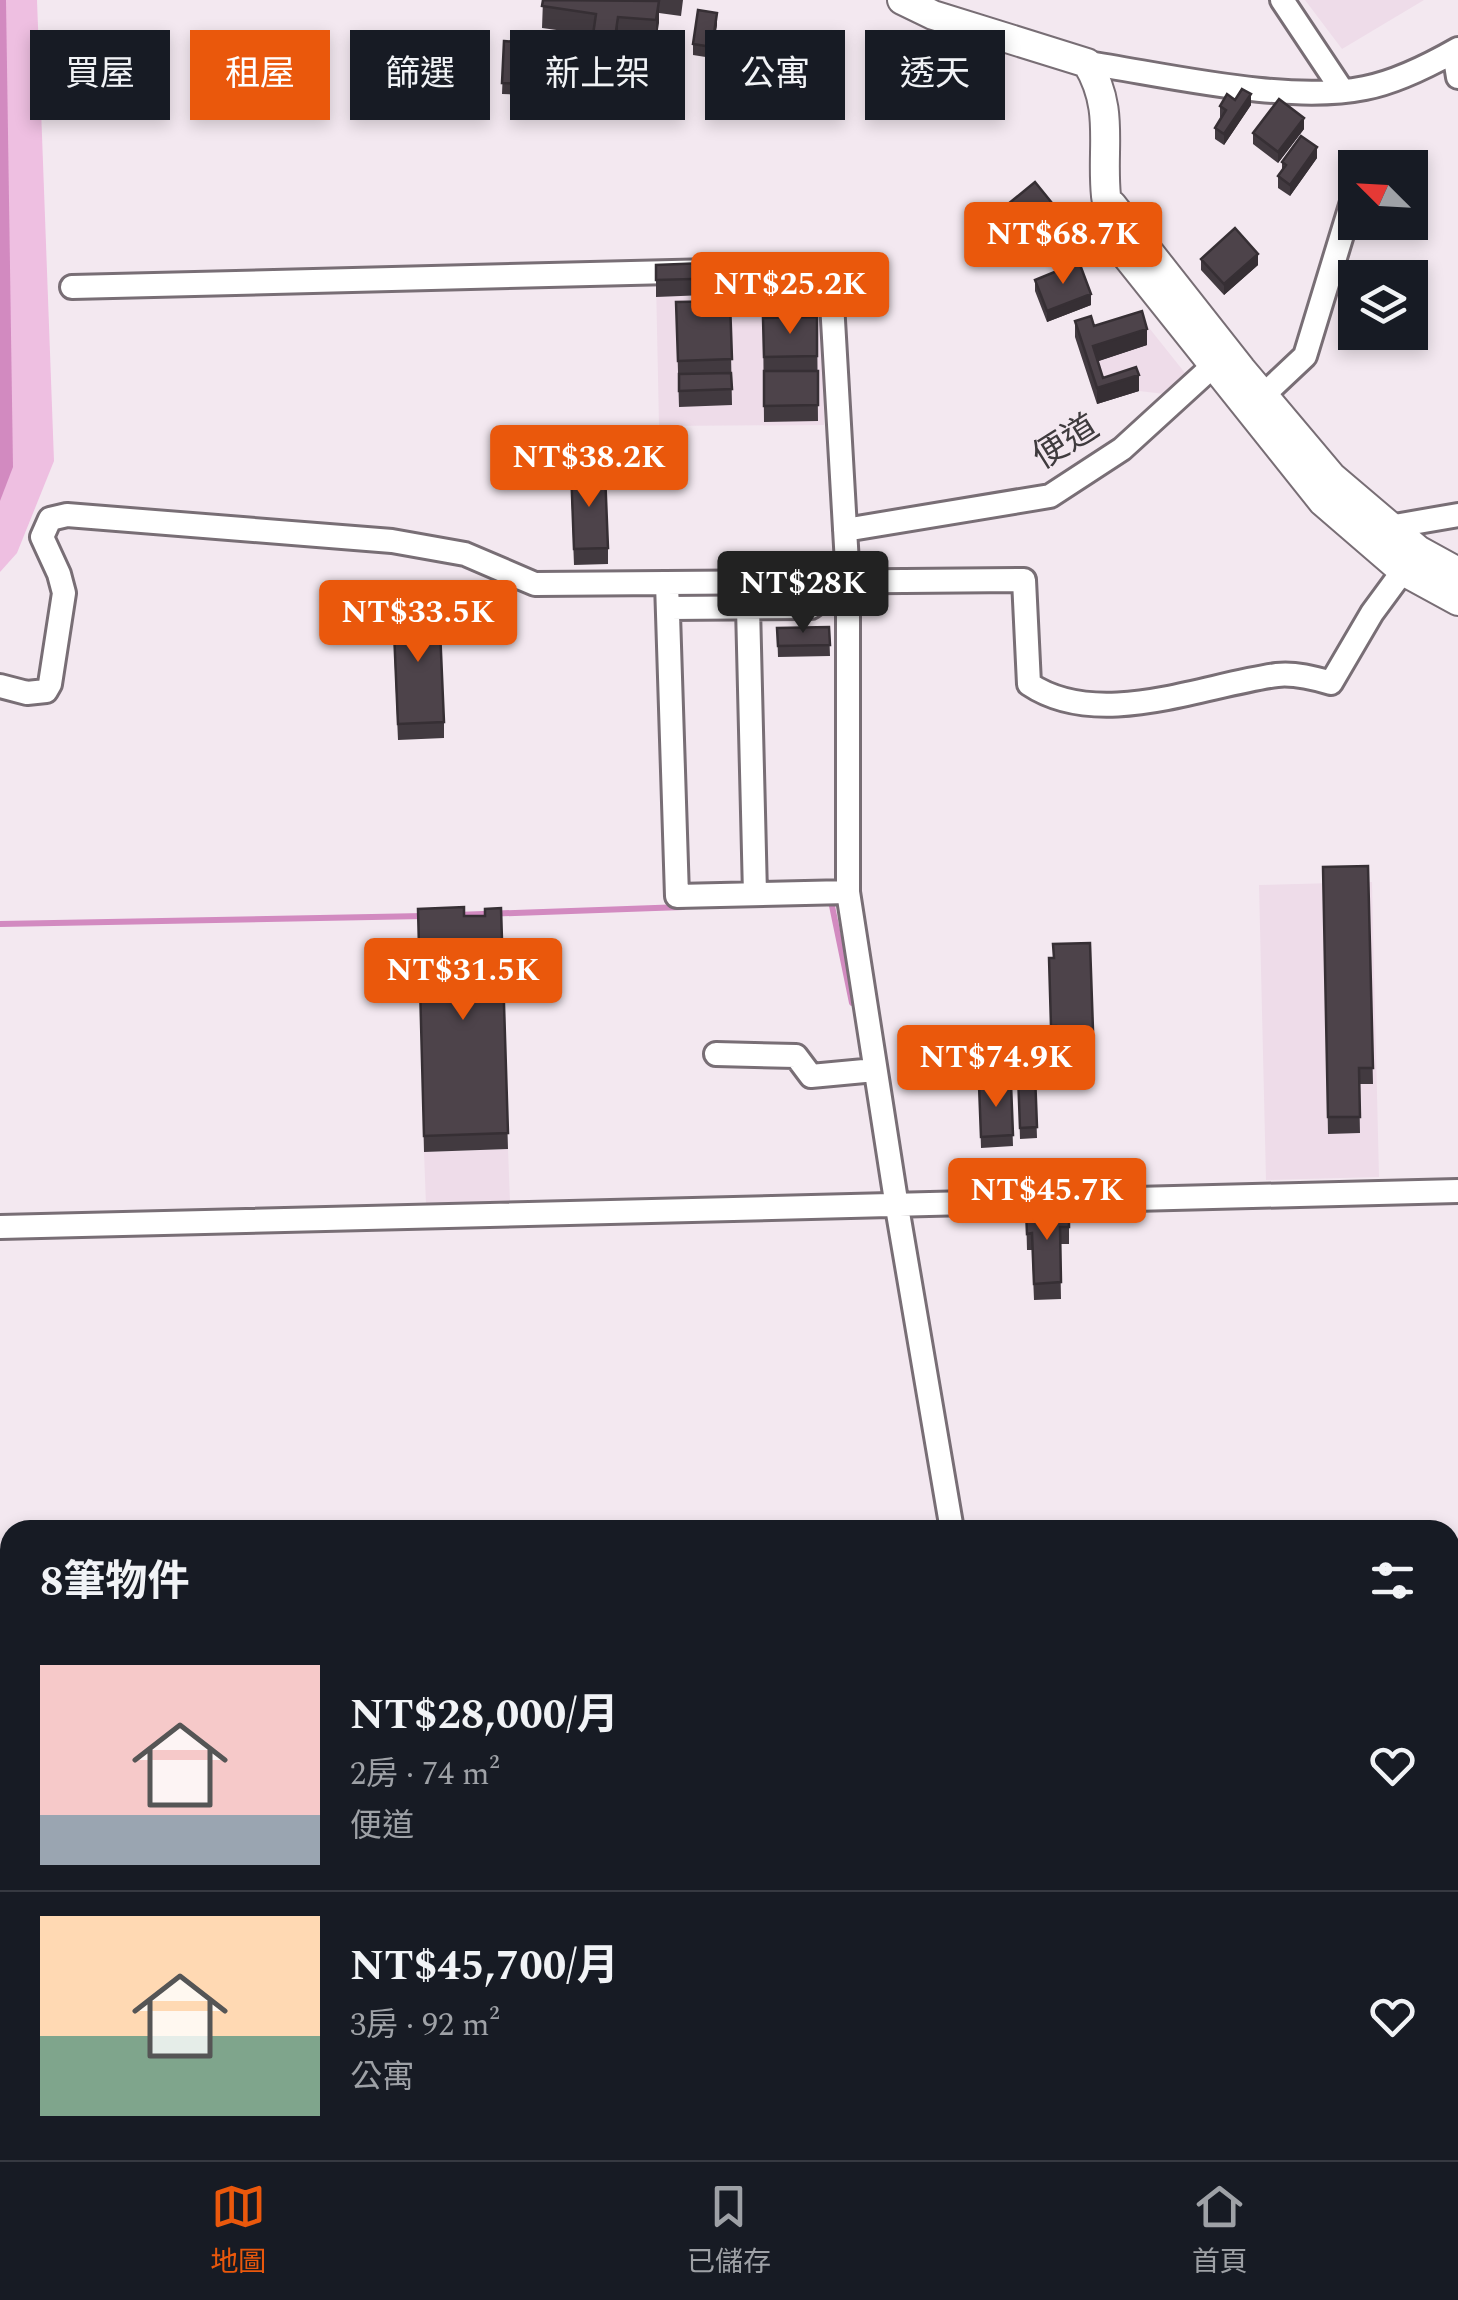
<!DOCTYPE html>
<html lang="zh-TW">
<meta charset="utf-8">
<style>
:root{--surface:#171b24;--page:#20242c;--text:#f1f3f6;--muted:#9ea1a6;--line:#363941;--accent:#ea580c}
body{margin:0;font-family:Spectral,"Noto Sans TC",serif;background:var(--page);color:var(--text);height:100vh;display:flex;flex-direction:column;font-size:38px;white-space:nowrap}
*{box-sizing:border-box;margin:0}
p{font-size:32px;color:var(--muted)}
.icon{flex:none;width:55px;height:55px;fill:none;stroke:currentColor;stroke-width:2;stroke-linecap:round;stroke-linejoin:round}
.map{position:relative;flex:1;overflow:hidden}
.side{position:absolute;left:0px;top:1520px;width:1460px;height:640px;display:flex;flex-direction:column;background:var(--surface);border-radius:30px 30px 0 0;box-shadow:0 5px 15px #0003}
.side>*{flex:none}
.guide{position:absolute;left:30px;top:30px;width:1400px;height:90px;display:flex;gap:20px}
.needle{width:65px;rotate:294deg}
.controls{position:absolute;left:1338px;top:150px;display:grid;gap:20px}
.controls a{display:grid;place-items:center;width:90px;height:90px;border-radius:0px;background:var(--surface);box-shadow:0 5px 15px #0003;font-size:50px}
.price{position:absolute;translate:-50% -85px;padding:0 22px;border-radius:10px;background:var(--accent);color:#fff;font-size:32px;line-height:65px;filter:drop-shadow(0 2px 5px #0008)}
.price::after{content:'';position:absolute;left:50%;top:60px;width:30px;height:22px;margin-left:-15px;background:inherit;clip-path:polygon(0 0,100% 0,50% 100%)}
.price.selected{background:#222;color:#fff}
ul{padding:0;list-style:none}
li{display:flex;align-items:center;gap:30px;height:250px;padding:0 40px}
li+li{border-top:2px solid var(--line)}
li span{display:grid;place-items:center;flex:none;width:280px;height:200px;border-radius:0px;color:#555}
li>.icon{margin-inline-start:auto}
span .icon{width:120px;height:120px;fill:#fffc;stroke-width:1}
li b{font-size:42px}
h2{display:flex;justify-content:space-between;align-items:center;height:120px;padding:0 40px;font-size:42px}
.pill{padding:0 35px;border-radius:0px;background:var(--surface);box-shadow:0 5px 15px #0003;font-size:35px;line-height:90px}
.pill.selected{background:var(--accent);color:#fff}
.menu{display:flex;justify-content:space-around;align-items:center;height:140px;border-top:2px solid var(--line);background:var(--surface);font-size:28px;color:var(--muted)}
.menu a{display:grid;justify-items:center;gap:5px}
.menu .selected{color:var(--accent)}
.map>svg:first-child{display:block}
</style>
<div class="map">
<svg width="1458" height="2160" viewBox="0 0 1458 2160">
<rect width="100%" height="100%" fill="#f3e8f0"/>
<path fill="#eedce9" d="M1305,0H1424L1342,49Z
M822,274L824,425L659,426L656,281Z
M1146,324L1193,383L1173,395L1139,391L1097,404L1075,337L1142,327Z
M1372,882L1379,1177L1266,1180L1259,885Z
M508,1149L510,1202L426,1205L424,1152Z"/>
<path fill="#eebfe1" d="M0,0H37L54,461L17,553L0,572Z"/>
<path fill="#d28ac0" d="M0,0H6L13,467L0,501Z"/>
<g fill="none" stroke-linecap="round" stroke-linejoin="round">
<path stroke="#d28ac0" stroke-width="6" d="M831,901L852,1003
M456,915L683,907
M0,924L424,916
M276,2154L289,2160
M744,2156L1004,2150"/>
<g stroke="#786e75" stroke-width="28">
<path id="minor" d="M1282,0L1342,90
M1454,52L1458,77
M1087,63C1167,75 1287,104 1365,88C1396,82 1430,65 1458,49
M72,287L830,268L848,581V892L897,1207L952,1530
M1254,404L1305,356L1355,192
M845,530L1050,496L1122,449L1225,355
M1381,536L1389,527L1458,515
M667,583L677,896L848,892
M748,607L755,894
M669,608L811,607L848,581
M0,686L27,693L46,691L50,684L64,593L59,574L42,537L50,519L67,515L392,541L465,554L535,584L1024,580L1029,684C1099,731 1202,685 1277,675C1295,673 1314,678 1331,683L1372,613L1411,560
M716,1054L796,1056L811,1076L875,1070
M0,1227L1458,1191
M0,1838L10,1840
M1450,2132H1458
M0,2139H10
M476,2150L711,2156L723,2160
M41,2160L49,2150"/>
</g>
<g stroke="#786e75" stroke-width="32">
<path id="major" d="M902,0L933,15L1087,63C1115,109 1101,146 1106,196C1108,212 1114,228 1117,244L1323,502L1403,571L1458,601
M1112,205L1241,369L1332,477L1418,550L1458,572"/>
</g>
<g stroke="#786e75" stroke-width="38">
<path id="highway" d="M0,1962L10,1963
M1450,1987H1458
M0,2002L10,2003
M1450,2033L1458,2034"/>
</g>
<use href="#minor" stroke="#fff" stroke-width="22"/>
<use href="#major" stroke="#fff" stroke-width="28"/>
<use href="#highway" stroke="#fff" stroke-width="32"/>
</g>
<path fill="#423a40" fill-rule="evenodd" d="M543,0H683L681,16L659,13L657,36L678,50L675,75L664,73L661,107L542,92V70L565,51L590,55L593,35L542,28ZM618,38L645,41L642,62L615,58Z
M717,24L712,58L693,55V44Z
M504,41L534,43L532,95L502,94Z
M1235,100L1251,105L1224,145L1215,139V128L1222,118L1220,117V106Z
M1304,129L1278,163L1253,144V133Z
M1317,158L1290,196L1278,188V176L1282,171V162Z
M1002,209L1052,214L1019,240L1002,220Z
M1201,259L1258,265L1224,295L1201,270Z
M730,262V294L656,297V265Z
M1035,280L1091,305L1047,322L1035,291Z
M730,301L732,405L679,407L676,302Z
M817,317L818,421L764,422L763,318Z
M1075,321L1147,345L1098,361L1103,378L1139,391L1097,404L1075,337Z
M587,473L608,548V564L574,565L571,485Z
M393,625L444,722V738L398,740Z
M829,627L830,656L778,657L777,628Z
M1368,866L1373,1084H1359L1360,1133L1328,1134L1323,867Z
M501,908L508,1149L424,1152L418,909L464,916H485Z
M1090,943L1093,1047L1056,1048V1042H1051L1049,958H1053Z
M1035,1074L1037,1138L1020,1139L1018,1075Z
M1011,1084L1013,1146L981,1148L979,1085Z
M1069,1209V1244H1060L1061,1299L1034,1300L1032,1250H1027L1026,1210Z"/>
<path fill="#362f34" d="M659,1V23L656,42V20Z
M717,13V24L712,58V47Z
M618,17V38L612,80V58Z
M664,66V87L661,107V86Z
M1251,94V105L1224,145V134Z
M1304,118V129L1278,163V152Z
M1317,147V158L1290,196V185Z
M1052,203V214L1019,240V229Z
M1258,254V265L1224,295V284Z
M1091,294V305L1047,322V311Z
M1147,329V345L1093,363V346Z
M1139,375V391L1097,404V388Z"/>
<path fill="#4d434a" stroke="#362f34" stroke-width="2.5" d="M543,0L659,1L656,20L618,17L612,58L664,66L661,86L542,70L547,32L565,34L562,51L590,55L596,14L542,6Z
M698,10L717,13L712,47L693,44Z
M646,34L678,39L675,64L642,58Z
M504,41L534,43L532,84L502,83Z
M1242,89L1251,94L1224,134L1215,128L1226,110L1220,106L1227,94L1235,100Z
M1279,99L1304,118L1278,152L1253,133Z
M1301,136L1317,147L1290,185L1278,176L1286,165L1282,162Z
M1035,182L1052,203L1019,229L1002,209Z
M1235,228L1258,254L1224,284L1201,259Z
M730,262V278L656,280V265Z
M1079,262L1091,294L1047,311L1035,280Z
M730,301L732,359L678,361L676,302Z
M1142,311L1147,329L1093,346L1103,378L1136,367L1139,375L1097,388L1075,321L1091,316L1094,326Z
M817,317V356L764,357L763,318Z
M764,371H818V405L764,406Z
M731,373L732,389L679,391V374Z
M571,468H587V473H605L608,548L574,549Z
M439,606L444,722L398,724L393,608Z
M829,627L830,645L778,646L777,628Z
M1368,866L1373,1068H1359L1360,1117H1328L1323,867Z
M464,907V916H485V909L501,908L508,1133L424,1136L418,909Z
M1090,943L1093,1030L1056,1031V1026H1051L1049,958H1054L1053,944Z
M1035,1074L1037,1127L1020,1128L1018,1075Z
M1011,1084L1013,1135L981,1137L979,1085Z
M1069,1209V1227H1060L1061,1282L1034,1284L1032,1233L1027,1234L1026,1210Z"/>
<g text-anchor="middle" stroke-width="10" stroke-linejoin="round" paint-order="stroke">
<g font-size="35" fill="#3f3b3e" stroke="#f3e8f0">
<text transform="translate(1065 441) rotate(-32)" y="12">便道</text>
</g>
</g>
</svg>
<div class="controls">
<a><svg class="needle" viewBox="-14 -14 28 28"><path d="M0-13l5 13h-10z" fill="#e53935"/><path d="M0 13l5-13h-10z" fill="#9ea1a6"/></svg></a>
<a><svg class="icon" aria-label="layers" viewBox="0 0 24 24"><path d="M12 4l9 5-9 5-9-5zM3 14l9 5 9-5"/></svg></a>
</div>
<b class="price" style="left:1063px;top:287px">NT$68.7K</b>
<b class="price" style="left:790px;top:337px">NT$25.2K</b>
<b class="price" style="left:589px;top:510px">NT$38.2K</b>
<b class="price selected" style="left:803px;top:636px">NT$28K</b>
<b class="price" style="left:418px;top:665px">NT$33.5K</b>
<b class="price" style="left:463px;top:1023px">NT$31.5K</b>
<b class="price" style="left:996px;top:1110px">NT$74.9K</b>
<b class="price" style="left:1047px;top:1243px">NT$45.7K</b>
<div class="guide">
<a class="pill">買屋</a>
<a class="pill selected">租屋</a>
<a class="pill">篩選</a>
<a class="pill">新上架</a>
<a class="pill">公寓</a>
<a class="pill">透天</a>
</div>
<section class="side">
<h2>8筆物件<svg class="icon" aria-label="filters" viewBox="0 0 24 24"><path d="M4 7h16M4 17h16"/><circle cx="9" cy="7" r="2"/><circle cx="15" cy="17" r="2"/></svg></h2>
<ul>
<li><span style="background:linear-gradient(#f6c9c9 75%,#9aa5b1 0)"><svg class="icon" aria-label="home" viewBox="0 0 24 24"><path d="M3 11l9-7 9 7M6 9v11h12V9"/></svg></span><div><b>NT$28,000/月</b><p>2房 · 74 m²</p><p>便道</p></div><svg class="icon" aria-label="heart" viewBox="0 0 24 24"><path d="M12 20l-8-8c-3-5 5-10 8-4 3-6 11-1 8 4z"/></svg></li>
<li><span style="background:linear-gradient(#ffd9b3 60%,#7fa58c 0)"><svg class="icon" aria-label="home" viewBox="0 0 24 24"><path d="M3 11l9-7 9 7M6 9v11h12V9"/></svg></span><div><b>NT$45,700/月</b><p>3房 · 92 m²</p><p>公寓</p></div><svg class="icon" aria-label="heart" viewBox="0 0 24 24"><path d="M12 20l-8-8c-3-5 5-10 8-4 3-6 11-1 8 4z"/></svg></li>
</ul>
</section>
</div>
<nav class="menu">
<a class="selected"><svg class="icon" aria-label="map" viewBox="0 0 24 24"><path d="M3 6l6-2 6 2 6-2v14l-6 2-6-2-6 2zM9 4v14M15 6v14"/></svg>地圖</a>
<a><svg class="icon" aria-label="saved" viewBox="0 0 24 24"><path d="M7 4h10v16l-5-4-5 4z"/></svg>已儲存</a>
<a><svg class="icon" aria-label="home" viewBox="0 0 24 24"><path d="M3 11l9-7 9 7M6 9v11h12V9"/></svg>首頁</a>
</nav>
